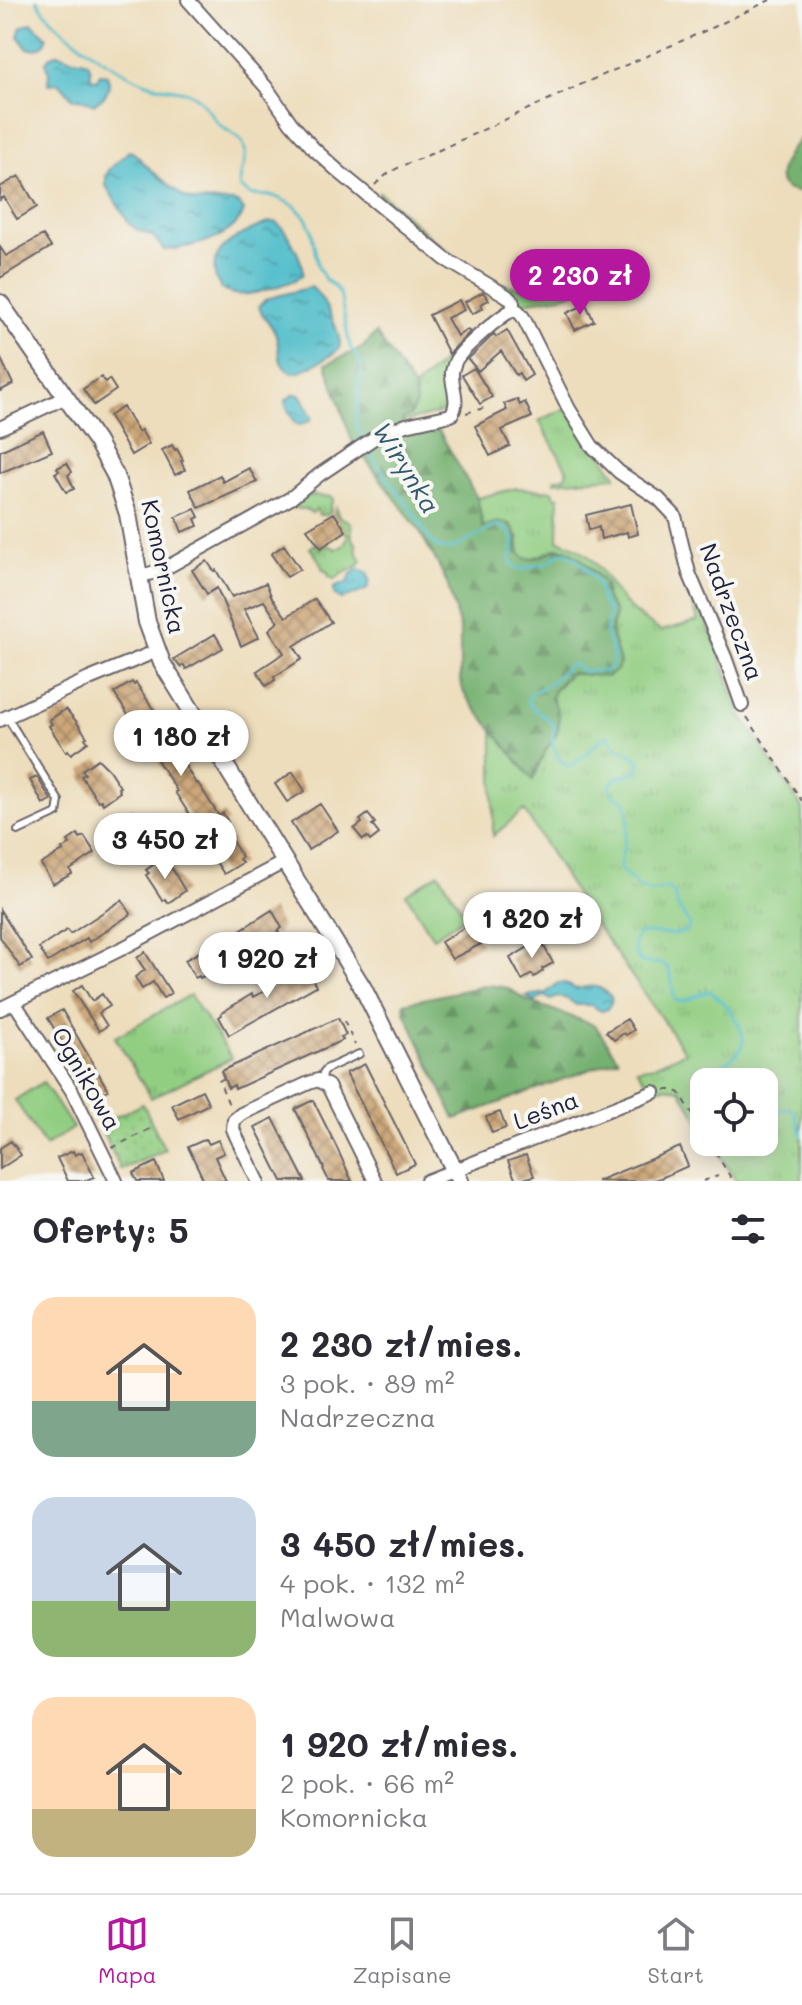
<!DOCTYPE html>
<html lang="pl">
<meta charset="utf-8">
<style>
:root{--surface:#fff;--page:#f7f7f7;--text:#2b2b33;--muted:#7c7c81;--line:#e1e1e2;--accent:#b5179e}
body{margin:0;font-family:Mali,sans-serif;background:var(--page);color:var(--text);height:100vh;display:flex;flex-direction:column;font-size:30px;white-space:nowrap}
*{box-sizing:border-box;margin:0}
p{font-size:26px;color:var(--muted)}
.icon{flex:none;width:44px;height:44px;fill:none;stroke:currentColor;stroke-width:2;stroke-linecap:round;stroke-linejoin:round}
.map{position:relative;height:1181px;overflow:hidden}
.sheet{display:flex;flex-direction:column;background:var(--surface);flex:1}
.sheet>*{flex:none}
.buttons{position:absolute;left:690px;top:1068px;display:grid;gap:16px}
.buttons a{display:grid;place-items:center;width:88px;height:88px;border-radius:16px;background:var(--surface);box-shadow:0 4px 20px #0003;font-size:40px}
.price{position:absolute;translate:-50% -68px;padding:0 18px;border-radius:28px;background:#fff;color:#222;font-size:26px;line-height:52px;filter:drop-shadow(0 2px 4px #0008)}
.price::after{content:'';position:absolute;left:50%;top:48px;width:24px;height:18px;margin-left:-12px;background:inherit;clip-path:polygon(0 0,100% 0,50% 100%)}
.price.active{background:var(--accent);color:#fff}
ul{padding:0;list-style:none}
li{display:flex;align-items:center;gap:24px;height:200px;padding:0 32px}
li span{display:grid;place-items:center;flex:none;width:224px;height:160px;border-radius:24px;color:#555}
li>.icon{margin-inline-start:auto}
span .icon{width:96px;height:96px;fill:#fffc;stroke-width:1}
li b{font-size:34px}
h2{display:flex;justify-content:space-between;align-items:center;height:96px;padding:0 32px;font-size:34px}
.tab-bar{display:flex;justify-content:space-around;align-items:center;height:112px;border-top:2px solid var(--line);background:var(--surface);font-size:22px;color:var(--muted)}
.tab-bar a{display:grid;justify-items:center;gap:4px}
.tab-bar .active{color:var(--accent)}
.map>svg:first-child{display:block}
</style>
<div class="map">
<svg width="802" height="1181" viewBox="0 0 802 1181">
<defs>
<pattern id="grass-tufts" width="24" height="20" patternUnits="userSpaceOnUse" patternTransform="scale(2)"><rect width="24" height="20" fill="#92ce82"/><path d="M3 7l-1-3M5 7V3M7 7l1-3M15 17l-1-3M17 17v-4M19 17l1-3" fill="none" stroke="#7eb171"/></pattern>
<pattern id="forest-firs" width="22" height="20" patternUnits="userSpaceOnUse" patternTransform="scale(2)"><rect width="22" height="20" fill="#75b170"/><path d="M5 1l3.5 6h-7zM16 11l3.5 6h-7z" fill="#60905d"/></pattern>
<pattern id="park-dots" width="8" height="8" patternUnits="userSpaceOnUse" patternTransform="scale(2)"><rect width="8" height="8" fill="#92ce82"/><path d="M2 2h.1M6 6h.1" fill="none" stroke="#7eb171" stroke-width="1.8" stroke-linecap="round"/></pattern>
<pattern id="water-ripples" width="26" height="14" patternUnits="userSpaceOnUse" patternTransform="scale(2)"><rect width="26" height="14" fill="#51becb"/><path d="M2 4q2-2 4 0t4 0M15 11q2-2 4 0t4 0" fill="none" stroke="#439aa6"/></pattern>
<pattern id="building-cross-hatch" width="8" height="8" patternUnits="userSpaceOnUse" patternTransform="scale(2)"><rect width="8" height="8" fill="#cda87a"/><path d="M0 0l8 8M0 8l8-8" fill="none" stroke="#a68865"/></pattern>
</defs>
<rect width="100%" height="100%" fill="#f6f6f2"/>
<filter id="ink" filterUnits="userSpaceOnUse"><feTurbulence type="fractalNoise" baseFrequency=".0125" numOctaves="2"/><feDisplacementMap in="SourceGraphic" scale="16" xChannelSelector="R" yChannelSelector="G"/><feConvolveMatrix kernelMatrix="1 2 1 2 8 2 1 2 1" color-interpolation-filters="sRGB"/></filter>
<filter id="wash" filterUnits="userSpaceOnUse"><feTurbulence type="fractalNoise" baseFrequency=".006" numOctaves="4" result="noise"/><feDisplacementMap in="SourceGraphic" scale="32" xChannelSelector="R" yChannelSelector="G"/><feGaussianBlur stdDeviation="1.8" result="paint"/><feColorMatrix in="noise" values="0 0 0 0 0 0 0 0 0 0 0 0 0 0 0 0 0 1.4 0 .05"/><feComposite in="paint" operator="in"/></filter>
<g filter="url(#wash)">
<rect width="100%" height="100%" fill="#edddbc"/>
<path fill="url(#grass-tufts)" stroke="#5a785e" stroke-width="2" d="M379,192C430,233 485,302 559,288C579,284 597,272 615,263L623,278L562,296L529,301L521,305L516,299L451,257L381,200L378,194Z
M464,346L452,358L451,410L403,422L402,418L410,416L416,395L414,388L450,355Z
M566,408L616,475L615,477L554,482L555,479L565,477L567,474L566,468L539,421Z
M517,488L553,491L555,497H559L558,540C596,552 599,571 621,599C632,613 646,621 661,631L698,621L684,573L718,649L740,713L802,808V1181H736L712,1142H764V1082H704V1129L680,1090L666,1087L652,1089L637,1069L654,1066L685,1052L582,905L524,810L493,836V729L533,779C537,769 541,758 546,749C551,740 557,737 558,726C559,714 554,705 551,694L570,673L580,674L613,639L611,632L615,613L605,597L606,588L574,553L558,548C539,555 516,573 519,537L483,527L477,498Z
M314,495C322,498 325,495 332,497L333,500L330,507L331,511L328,515H319L317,509L312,513L305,509H297V503L309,496Z
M336,507L339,517C355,523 351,523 352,539L356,543L357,553L362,560L359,565L334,579L329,577L328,572L323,570C321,563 315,553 310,548L316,543L320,549L327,545L337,549L344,545L348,536L334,513Z
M190,995L232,1058L151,1098L115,1037Z"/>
<path fill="url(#forest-firs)" stroke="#4c6a56" stroke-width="2" d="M802,136V192C760,192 787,152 802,136Z
M376,333L414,388L416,403L410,416L402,419L404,431L425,428L439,431L477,498L483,527C531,507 508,556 528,559C539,560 549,551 558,548L568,550L581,558L601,579L605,584V597L615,613L611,632L620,663L617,670L607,677L570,673L555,688L551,698C560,710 562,727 553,740C551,744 547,746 546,750C541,760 537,770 533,780L471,703L464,693L460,679V629L447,583L438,564L418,529L352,441L326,364L362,348Z
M489,985L508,988L528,1001L595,1025L618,1059L455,1119L405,1012L404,1003Z"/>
<path fill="url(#park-dots)" stroke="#5a785e" stroke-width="2" d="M143,1104L165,1150L121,1170L99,1124Z"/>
<path fill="#92ce82" stroke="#5a785e" stroke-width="2" d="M439,873L466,916L433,937L406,894Z
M43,1082L73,1128L45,1146L15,1100Z"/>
<path fill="url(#water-ripples)" stroke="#3a7083" stroke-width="2" d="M32,23L47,37C46,48 36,50 27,48L18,36L21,27Z
M56,54C61,54 65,57 70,58C85,62 91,57 91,78L97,80L100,74L107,75C113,88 105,99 93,104L80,98L74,99C68,96 67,89 59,83L48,84L49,73L46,62L49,57Z
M129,151L134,153L152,171L184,197L195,201L234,202L239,204L244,210C237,238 189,248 164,250L153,236L137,230L129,223L106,186V176L109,170Z
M270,222H276C288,231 305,262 302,276C293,282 284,284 273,288C254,294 220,304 215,274C214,268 214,262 217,256C226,239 253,229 270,222Z
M311,287C321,294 344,336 339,348C337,353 302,372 296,373C291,373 288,371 285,368C276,358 280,344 275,332C270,322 261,317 259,306L266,299Z
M293,395L297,394L301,396L312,417L311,420L300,425L295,423L286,406L285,401Z
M358,569L367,572C377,595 354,592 341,599L334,594V588L348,582L351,574Z
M558,983H564L576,989C593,986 598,983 611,997C613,1005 608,1010 601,1011L591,1005H576L568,999L558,997L551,1000L544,996L535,1002L526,996L546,993Z"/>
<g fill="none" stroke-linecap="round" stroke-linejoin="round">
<path stroke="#51becb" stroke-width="3" d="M37,0C54,31 117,72 150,84C164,89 179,88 192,94C206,102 210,116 221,126C228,132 242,137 244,146C249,160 237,174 241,188L251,195L274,196L295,206L306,218L311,229L318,267L325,279L335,287L340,294L350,347L362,365L356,424L363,441
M367,448C383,476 403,496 420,523C424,530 427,539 434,544C440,549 445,549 452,549L498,525C516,532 516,544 510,560C516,572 522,570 533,566C538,565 543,565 547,563C555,558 555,554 565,552C577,559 593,572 598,586C603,598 598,599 609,611L606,633L614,656L612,666L607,671H583L572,664L569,665L549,684L530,694L528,702C535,714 552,717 555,729C549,742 555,758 567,766C582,763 593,744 607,735C612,739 613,745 619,748C627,753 633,754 640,761L638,771L615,779L610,786L613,795L625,801C634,820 621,849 620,869L638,886L650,892L668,888L674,894L678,907L690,925C681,943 655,929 638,934C632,942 633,956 642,962C648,964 656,962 662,964C675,968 670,991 676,1001H684L709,991C723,999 750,1030 741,1048C733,1063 716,1060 717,1082
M764,1116L776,1111L790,1108L795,1114L802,1135"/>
</g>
<g id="blocks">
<path fill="url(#building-cross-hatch)" d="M19,176L37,207L17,219L4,197L0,200V187Z
M43,235L51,247L0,278V247L6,256Z
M483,292L489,300L481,304L483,308L472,314L465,302Z
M459,300L464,310L447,318L457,336L467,330L470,332L449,354L429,315Z
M586,304L594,321L575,330L567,313Z
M507,330L532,375L523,381L519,373L516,375L501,351L478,371L468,359L494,334L496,337Z
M0,357L13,384L0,391Z
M474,368L492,397L480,404L462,375Z
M101,377L105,382L109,379L116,390L94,405L83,389Z
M517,399L520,405L525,402L532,417L502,430L510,446L490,456L475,426L507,410L504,404Z
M123,407L138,432L141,430L149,444L131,455L109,416Z
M43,431L52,451L0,473V451Z
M172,445L175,450L177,449L183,460L181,461L185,470L175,475L162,450Z
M67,463L72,472L68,475L74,489L66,492L55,473L59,471L57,468Z
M249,468L257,482L199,508L190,490L220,475L223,482Z
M631,504L638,534L628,537L627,532L601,539L599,527L589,530L586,515Z
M195,509L199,517L195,519L198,526L182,532L176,517Z
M334,513L346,531L321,548L307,529Z
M284,545L300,569L287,577L271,554Z
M207,561L214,571L216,570L232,597L266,583L272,598L286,617L315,599L331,622L294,646L302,659L274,677L275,680L266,686L257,671L284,653L269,630L278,622L264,601L244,609L259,637L241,646L217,588L207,594L192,570Z
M215,634L223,648L186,669L184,665L180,667L174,659Z
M132,682L134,685L136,683L156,713L153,715L164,733L167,736L169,735L186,760L183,762L196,784L198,783L219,816L223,813L228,822L222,825L242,857L239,859L242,863L224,874L202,841L205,839L175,792L177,791L114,693Z
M66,709L76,721L87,737L85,738L88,742L71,754L68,750L66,752L49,726L52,724L49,720Z
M98,759L109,770L120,787L118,788L120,792L103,804L101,800L98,801L81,776L85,774L82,770Z
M293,772L305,791L287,802L275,784Z
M37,777L51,800L43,804L30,780Z
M320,804L338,831L308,850L291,823Z
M131,810L141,821L153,842L136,854L133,851L131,852L114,827L117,825L115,821Z
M368,814L375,823L372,825L379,834L370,841L367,837L363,840L354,829L362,823L360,820Z
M78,834L80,838L84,836L95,853L70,870L72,874L53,884L41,864L63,851L62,849L70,844L68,841Z
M163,858L173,870L185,891L168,903L165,899L163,901L146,875L149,873L146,870Z
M122,900L131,914L89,942L87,938L48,962L39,948L67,930L70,934Z
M0,910L32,960L20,967L0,937Z
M272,910L282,928L278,931L279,933L253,949L251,947L231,960L232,962L223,967L200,978L199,976L195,978L185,960L237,932Z
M470,924L481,944L452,959L441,942Z
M539,937L553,963L542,969L543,971L534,977L532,974L522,980L510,958L530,946L529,943Z
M145,952L171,993L163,998L153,982L142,989L135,977L145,970L137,958Z
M300,967L302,969L306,967L316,986L229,1035L219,1017L222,1015L221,1013L252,994L253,997L271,988L275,985L274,982Z
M82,985L92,1001L102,994L110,1006L99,1013L107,1026L99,1031L73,991Z
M62,1010L108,1090L94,1098L48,1018Z
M338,1018L346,1035L341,1037L343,1040L235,1089L234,1085L228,1088L221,1071Z
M627,1019L634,1030L626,1035L624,1033L614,1040L606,1032Z
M365,1064L415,1164L396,1173L346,1073Z
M202,1090L209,1104L179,1119L172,1105Z
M313,1100L336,1146L352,1181H329L323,1169L324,1168L295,1109Z
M500,1112L506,1128L492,1133L486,1117Z
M273,1118L305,1181H282L255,1127Z
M206,1139L209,1144L218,1140L224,1153L215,1157L226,1181H204L198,1168L188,1147Z
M11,1141L21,1155L0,1169V1148Z
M680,1147L688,1166L663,1177L651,1181H597Z
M73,1151L75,1155L82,1152L94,1177L84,1181H68L57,1158Z
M526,1155L534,1176L516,1181L508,1161Z
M156,1162L164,1181H137L133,1173Z"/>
</g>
</g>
<g filter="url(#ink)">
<use href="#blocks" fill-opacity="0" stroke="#696368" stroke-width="2"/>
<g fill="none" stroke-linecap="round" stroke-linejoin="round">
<g stroke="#696368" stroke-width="10">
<path id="service" d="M7,717L59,801L57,813L18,831
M322,1080L323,1073L326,1069L359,1054"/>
</g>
<g stroke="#696368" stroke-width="16">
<path id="minor" d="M188,0L266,87L291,123L313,148L338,171L445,259L507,296L513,302V310L518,311L523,317L569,409L592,446L619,472L659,499L675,516L689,573L725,657L742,705
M0,428L66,397
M139,577L164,569L291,498L319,475L377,436L406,425L451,415C461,401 451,388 452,372C453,368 454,364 456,360C463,348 501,315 513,310
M0,720L89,679L157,651
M14,1002L72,1091L116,1181
M0,1009L123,948L286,861
M258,1181L236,1136L233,1129L234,1120L241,1114L309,1083L318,1080L328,1086L375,1181
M427,1181L654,1092"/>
</g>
<g stroke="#696368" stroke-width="20">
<path id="tertiary" d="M0,303L97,442L115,475L128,514L147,622L162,663L363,988L460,1181"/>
</g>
<path stroke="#696368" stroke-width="2" stroke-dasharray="6 6" stroke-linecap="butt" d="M375,185C389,170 405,164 424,157L589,81L714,27L770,0
M466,413L484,408
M747,717L802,801
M344,1021L355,1045
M224,1078L219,1081L230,1107
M665,1090H674L680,1093L704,1133
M709,1142L733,1181
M112,1148L150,1129
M703,1181L718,1176"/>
<use href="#service" stroke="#fff" stroke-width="6"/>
<use href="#minor" stroke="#fff" stroke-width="12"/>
<use href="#tertiary" stroke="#fff" stroke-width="16"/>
</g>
</g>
<g text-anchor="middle" stroke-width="8" stroke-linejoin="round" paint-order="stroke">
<g font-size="24" fill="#22223b" stroke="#f6f6f2">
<text transform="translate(163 567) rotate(78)" y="8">Komornicka</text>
<text transform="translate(731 612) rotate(70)" y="8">Nadrzeczna</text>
<text transform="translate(86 1079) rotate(60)" y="8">Ognikowa</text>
<text transform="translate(546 1111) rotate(-21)" y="8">Leśna</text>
</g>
<g font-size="26" font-style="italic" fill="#32596d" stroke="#f6f6f2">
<text transform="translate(406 468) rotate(58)" y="9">Wirynka</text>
</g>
</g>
</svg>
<div class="buttons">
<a><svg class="icon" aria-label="locate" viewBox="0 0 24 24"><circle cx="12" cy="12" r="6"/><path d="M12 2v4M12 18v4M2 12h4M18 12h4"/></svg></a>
</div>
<b class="price active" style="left:580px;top:317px">2 230 zł</b>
<b class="price" style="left:181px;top:778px">1 180 zł</b>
<b class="price" style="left:165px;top:881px">3 450 zł</b>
<b class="price" style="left:532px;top:960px">1 820 zł</b>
<b class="price" style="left:267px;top:1000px">1 920 zł</b>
</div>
<section class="sheet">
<h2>Oferty: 5<svg class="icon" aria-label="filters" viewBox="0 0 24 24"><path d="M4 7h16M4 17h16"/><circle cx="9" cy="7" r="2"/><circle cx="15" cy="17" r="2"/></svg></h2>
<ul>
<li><span style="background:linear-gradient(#ffd9b3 65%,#7fa58c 0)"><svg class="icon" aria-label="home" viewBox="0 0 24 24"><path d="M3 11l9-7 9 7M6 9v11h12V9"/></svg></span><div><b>2 230 zł/mies.</b><p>3 pok. · 89 m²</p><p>Nadrzeczna</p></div></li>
<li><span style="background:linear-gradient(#c9d6e8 65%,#8fb573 0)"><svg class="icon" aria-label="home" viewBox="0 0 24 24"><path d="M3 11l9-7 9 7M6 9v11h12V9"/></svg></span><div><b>3 450 zł/mies.</b><p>4 pok. · 132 m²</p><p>Malwowa</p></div></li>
<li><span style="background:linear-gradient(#ffd9b3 70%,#c2b280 0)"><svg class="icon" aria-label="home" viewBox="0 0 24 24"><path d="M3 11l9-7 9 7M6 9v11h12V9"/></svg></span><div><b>1 920 zł/mies.</b><p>2 pok. · 66 m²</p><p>Komornicka</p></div></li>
</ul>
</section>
<nav class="tab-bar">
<a class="active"><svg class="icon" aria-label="map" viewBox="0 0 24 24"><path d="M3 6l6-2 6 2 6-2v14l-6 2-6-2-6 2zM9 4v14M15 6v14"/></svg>Mapa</a>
<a><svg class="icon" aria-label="saved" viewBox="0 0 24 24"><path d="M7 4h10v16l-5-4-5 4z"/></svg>Zapisane</a>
<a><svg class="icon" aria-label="home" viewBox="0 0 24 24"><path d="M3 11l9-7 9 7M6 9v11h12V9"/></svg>Start</a>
</nav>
